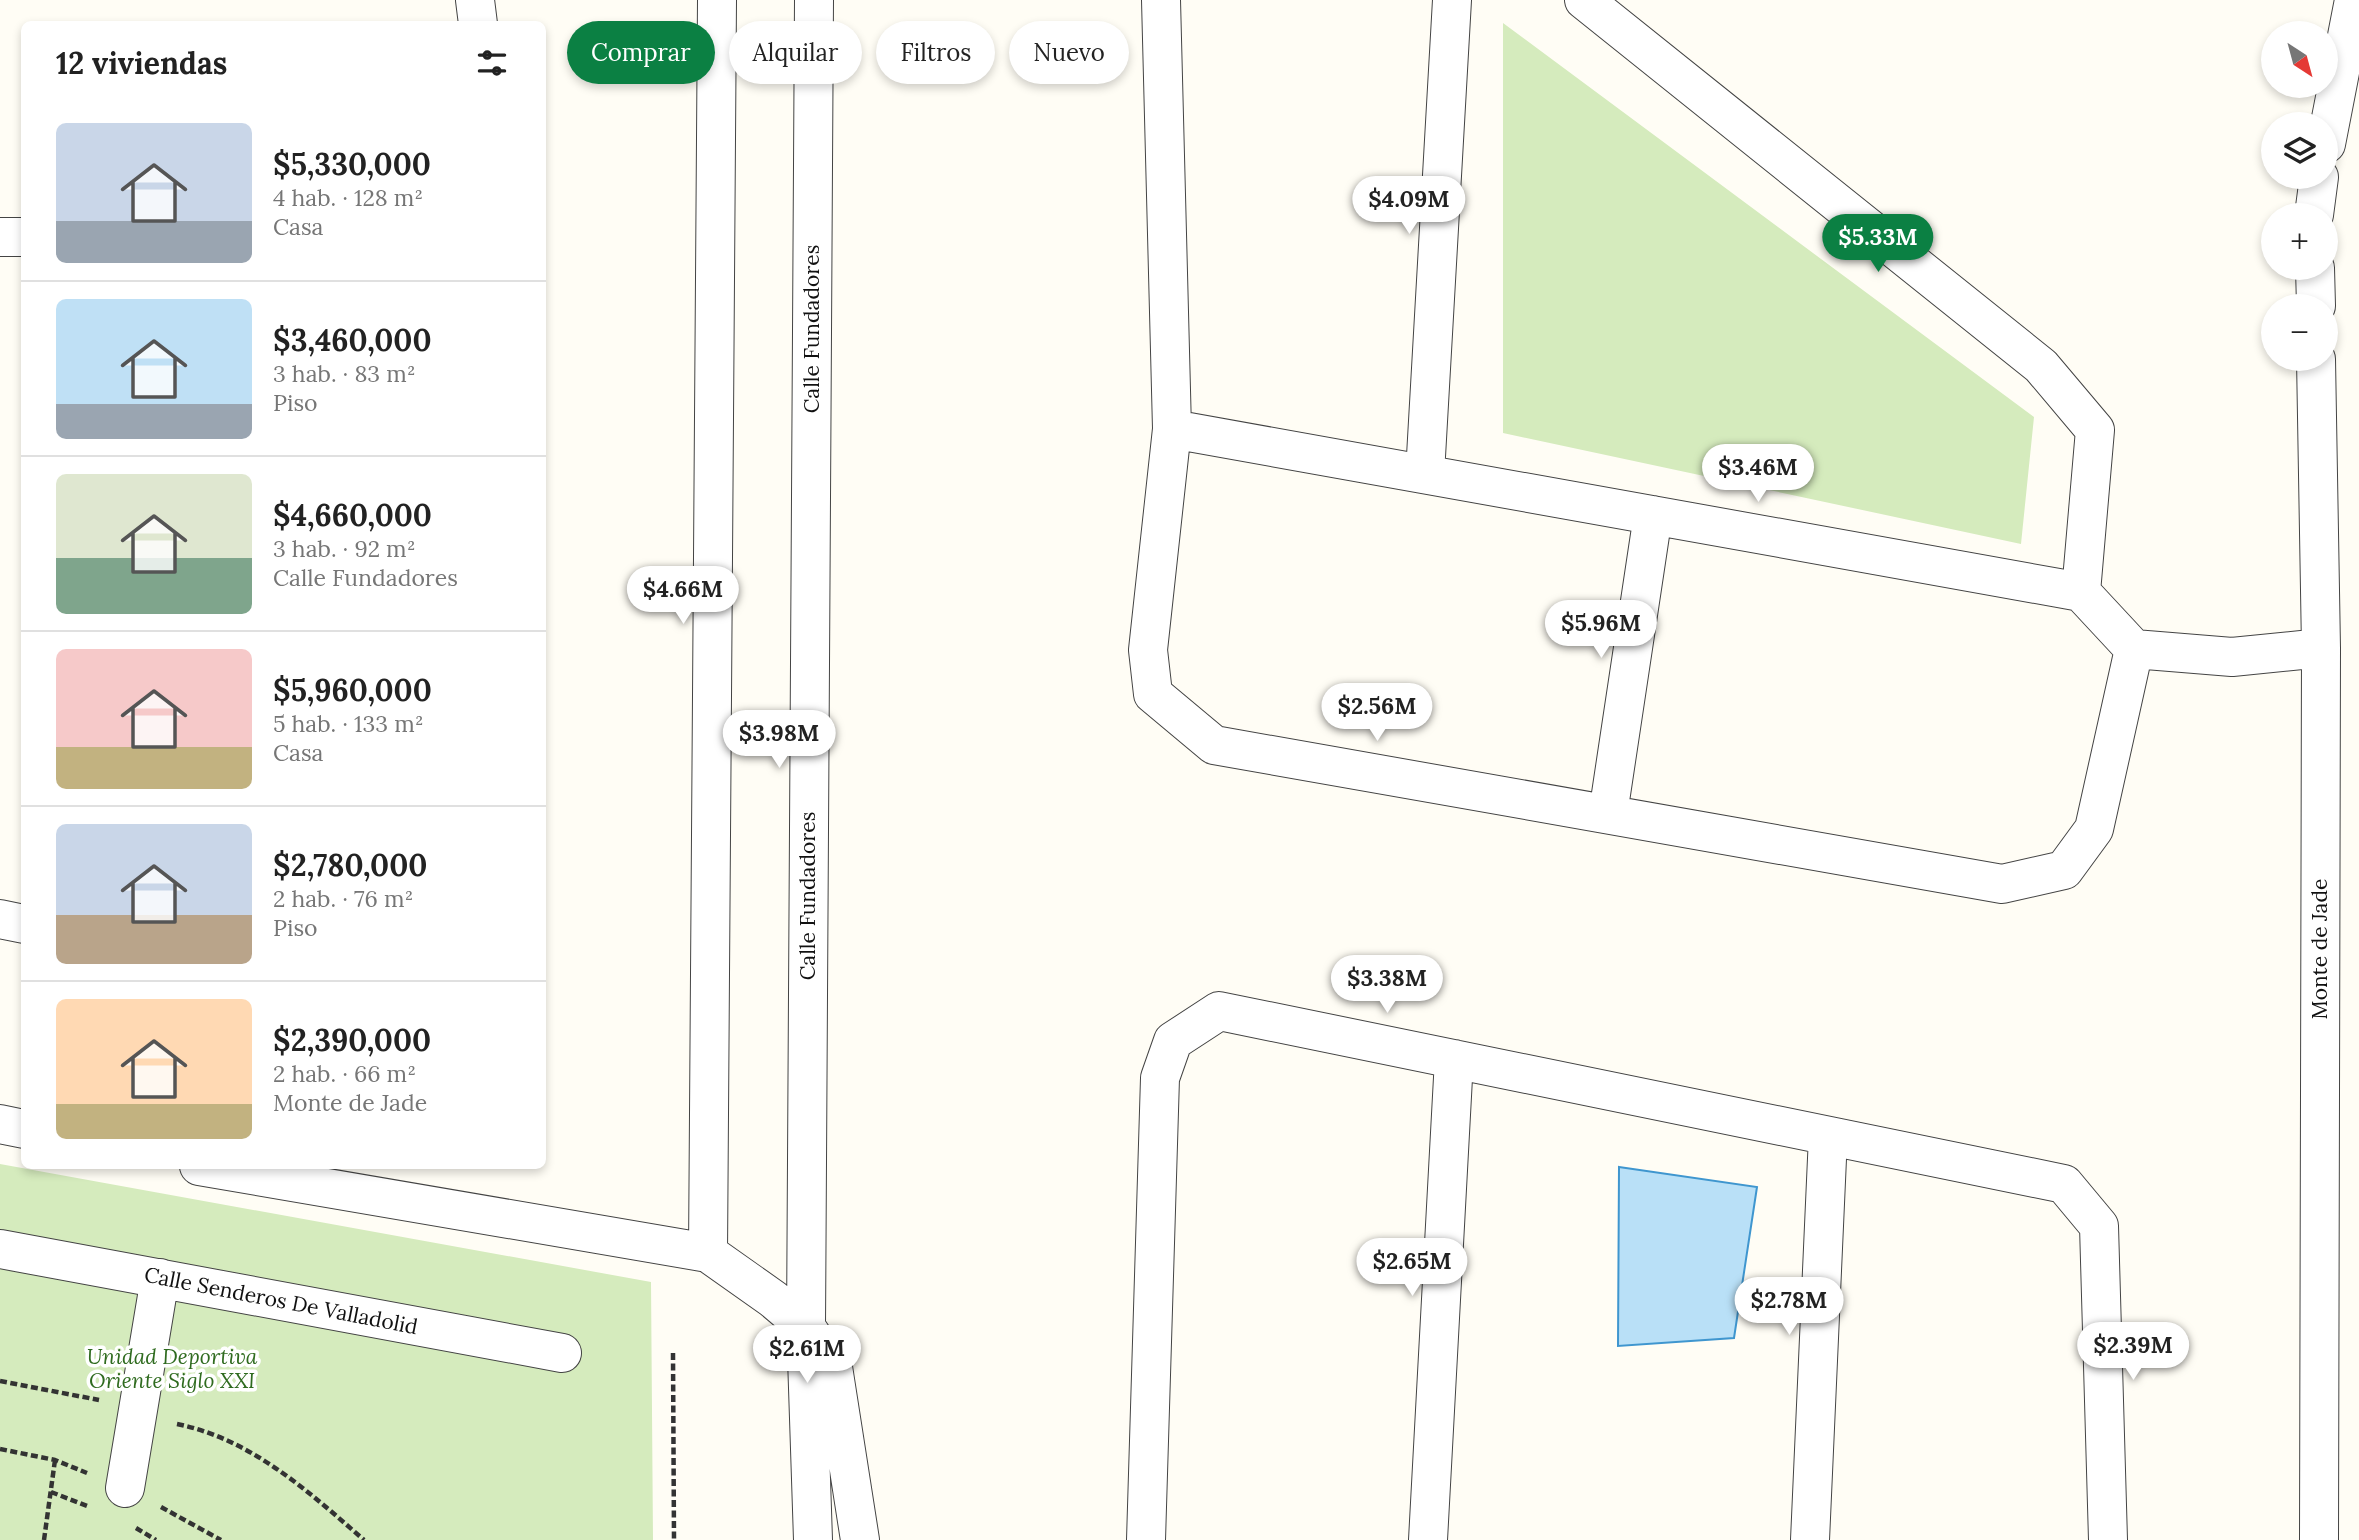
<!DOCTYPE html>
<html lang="es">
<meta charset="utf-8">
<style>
:root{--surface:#fff;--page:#f6f6f6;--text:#222;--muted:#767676;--line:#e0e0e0;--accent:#0b8043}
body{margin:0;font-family:Lora,serif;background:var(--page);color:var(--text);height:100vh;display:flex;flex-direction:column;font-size:26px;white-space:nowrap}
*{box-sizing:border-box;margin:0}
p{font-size:23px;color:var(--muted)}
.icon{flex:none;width:38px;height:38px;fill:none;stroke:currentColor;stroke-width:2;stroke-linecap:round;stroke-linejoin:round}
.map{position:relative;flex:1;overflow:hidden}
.details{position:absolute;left:21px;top:21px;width:525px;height:1148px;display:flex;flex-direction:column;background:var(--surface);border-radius:10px;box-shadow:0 4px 10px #0003}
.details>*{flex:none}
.hud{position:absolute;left:567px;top:21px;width:665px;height:63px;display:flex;gap:14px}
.needle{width:46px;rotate:144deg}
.fabs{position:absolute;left:2261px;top:21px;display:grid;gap:14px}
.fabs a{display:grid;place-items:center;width:77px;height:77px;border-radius:50%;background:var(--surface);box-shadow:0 4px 10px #0003;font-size:35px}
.price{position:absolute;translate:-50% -60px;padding:0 16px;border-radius:24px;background:#fff;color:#222;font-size:23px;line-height:46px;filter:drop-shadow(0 2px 4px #0008)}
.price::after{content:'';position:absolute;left:50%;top:42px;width:21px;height:16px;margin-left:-10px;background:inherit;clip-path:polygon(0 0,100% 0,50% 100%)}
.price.on{background:var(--accent);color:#fff}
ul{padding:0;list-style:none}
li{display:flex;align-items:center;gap:21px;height:175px;padding:0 35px}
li+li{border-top:2px solid var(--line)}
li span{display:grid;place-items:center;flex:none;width:196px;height:140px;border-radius:10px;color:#555}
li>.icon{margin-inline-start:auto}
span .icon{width:84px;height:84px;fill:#fffc;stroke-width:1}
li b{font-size:30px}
h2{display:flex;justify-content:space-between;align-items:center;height:84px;padding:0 35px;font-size:30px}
.pill{padding:0 24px;border-radius:32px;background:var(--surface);box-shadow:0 4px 10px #0003;font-size:24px;line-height:63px}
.pill.on{background:var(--accent);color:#fff}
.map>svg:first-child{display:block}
</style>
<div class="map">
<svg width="2359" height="1540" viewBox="0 0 2359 1540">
<rect width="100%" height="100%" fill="#fffdf5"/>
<path fill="#d5ebbd" d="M1503,23L2034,417L2021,544L1503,433Z
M0,1164L651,1282L653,1540H0Z"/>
<path fill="#b9e0f7" stroke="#3f96cf" stroke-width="2" d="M1619,1167L1757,1187L1734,1338L1618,1346Z"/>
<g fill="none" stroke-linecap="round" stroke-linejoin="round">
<g stroke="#444" stroke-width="40">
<path id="minor" d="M475,0L478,24
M1161,0L1172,429L1148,650L1153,694L1214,745L2002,884L2064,870L2094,829L2134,649
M1584,0L2041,366L2095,430L2081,592
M2326,144L2354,0
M2314,215L2319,177
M0,237H24
M2315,268L2316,306
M2316,359L2321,648L2319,1540
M1172,429L2081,592L2134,649L2232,657L2321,648
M1425,474L1452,0
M1608,814L1653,515
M0,919L24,924
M0,1124L24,1129
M199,1166L708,1253L773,1299L806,1327L833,1367L860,1540
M0,1249L562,1353
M708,1253L717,0
M125,1488L160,1278
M813,1540L806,1327L814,0
M1146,1540L1160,1078L1173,1041L1219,1011L2064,1184L2099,1226L2108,1540
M1428,1540L1454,1059
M1810,1540L1828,1136"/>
</g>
<path stroke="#333" stroke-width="4.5" stroke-dasharray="7 3.5" stroke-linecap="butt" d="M673,1353L674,1540
M0,1381L99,1400
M177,1424C251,1439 308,1491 364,1540
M0,1449L55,1460L87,1473
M51,1492L90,1507
M161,1507L221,1540
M136,1528L156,1540
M44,1540L55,1460"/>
<use href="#minor" stroke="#fff" stroke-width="38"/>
</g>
<g text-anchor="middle" stroke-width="7" stroke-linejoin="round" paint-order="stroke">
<g font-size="21" fill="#111" stroke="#fff">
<text transform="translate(812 329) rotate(-90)" y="7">Calle Fundadores</text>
<text transform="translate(808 896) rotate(-90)" y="7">Calle Fundadores</text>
<text transform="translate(2320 949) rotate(-90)" y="7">Monte de Jade</text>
<text transform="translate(281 1301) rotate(11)" y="7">Calle Senderos De Valladolid</text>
</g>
<g font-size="21" font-style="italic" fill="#2f6b1f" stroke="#fff">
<text x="172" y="1364">Unidad Deportiva<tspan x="172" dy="24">Oriente Siglo XXI</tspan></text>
</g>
</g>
</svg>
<div class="fabs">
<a><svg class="needle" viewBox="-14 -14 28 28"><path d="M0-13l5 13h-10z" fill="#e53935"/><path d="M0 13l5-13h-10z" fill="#767676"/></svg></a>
<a><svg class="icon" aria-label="layers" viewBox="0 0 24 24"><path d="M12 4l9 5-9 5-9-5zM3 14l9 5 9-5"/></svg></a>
<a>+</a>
<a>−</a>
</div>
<b class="price" style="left:1409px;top:236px">$4.09M</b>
<b class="price on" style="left:1878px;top:274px">$5.33M</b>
<b class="price" style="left:1758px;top:504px">$3.46M</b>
<b class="price" style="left:683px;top:626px">$4.66M</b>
<b class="price" style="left:1601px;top:660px">$5.96M</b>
<b class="price" style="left:1377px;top:743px">$2.56M</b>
<b class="price" style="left:779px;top:770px">$3.98M</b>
<b class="price" style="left:1387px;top:1015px">$3.38M</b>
<b class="price" style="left:1412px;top:1298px">$2.65M</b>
<b class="price" style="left:1789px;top:1337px">$2.78M</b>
<b class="price" style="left:2133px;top:1382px">$2.39M</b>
<b class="price" style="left:807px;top:1385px">$2.61M</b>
<div class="hud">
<a class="pill on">Comprar</a>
<a class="pill">Alquilar</a>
<a class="pill">Filtros</a>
<a class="pill">Nuevo</a>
</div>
<section class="details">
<h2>12 viviendas<svg class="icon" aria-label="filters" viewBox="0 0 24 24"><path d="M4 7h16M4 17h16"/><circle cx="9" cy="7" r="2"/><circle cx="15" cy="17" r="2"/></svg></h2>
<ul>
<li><span style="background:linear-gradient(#c9d6e8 70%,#9aa5b1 0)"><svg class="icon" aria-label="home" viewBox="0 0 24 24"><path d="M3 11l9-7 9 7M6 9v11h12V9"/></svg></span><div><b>$5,330,000</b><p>4 hab. · 128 m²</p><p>Casa</p></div></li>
<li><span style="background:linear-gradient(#bfe0f5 75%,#9aa5b1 0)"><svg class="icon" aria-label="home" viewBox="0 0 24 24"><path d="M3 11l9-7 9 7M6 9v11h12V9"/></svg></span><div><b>$3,460,000</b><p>3 hab. · 83 m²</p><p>Piso</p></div></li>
<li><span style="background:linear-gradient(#dfe7d0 60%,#7fa58c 0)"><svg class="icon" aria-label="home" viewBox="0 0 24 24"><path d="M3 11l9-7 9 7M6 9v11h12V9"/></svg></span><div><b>$4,660,000</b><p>3 hab. · 92 m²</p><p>Calle Fundadores</p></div></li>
<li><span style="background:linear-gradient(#f6c9c9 70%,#c2b280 0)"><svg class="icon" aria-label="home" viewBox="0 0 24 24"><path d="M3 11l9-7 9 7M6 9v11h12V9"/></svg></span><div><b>$5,960,000</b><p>5 hab. · 133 m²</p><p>Casa</p></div></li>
<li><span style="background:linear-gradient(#c9d6e8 65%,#b9a48a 0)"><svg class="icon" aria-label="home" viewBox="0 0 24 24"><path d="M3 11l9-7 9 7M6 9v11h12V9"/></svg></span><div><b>$2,780,000</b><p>2 hab. · 76 m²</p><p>Piso</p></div></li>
<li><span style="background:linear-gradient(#ffd9b3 75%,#c2b280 0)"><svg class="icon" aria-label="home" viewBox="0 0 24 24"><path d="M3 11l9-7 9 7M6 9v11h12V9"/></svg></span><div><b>$2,390,000</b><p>2 hab. · 66 m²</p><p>Monte de Jade</p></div></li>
</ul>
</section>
</div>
